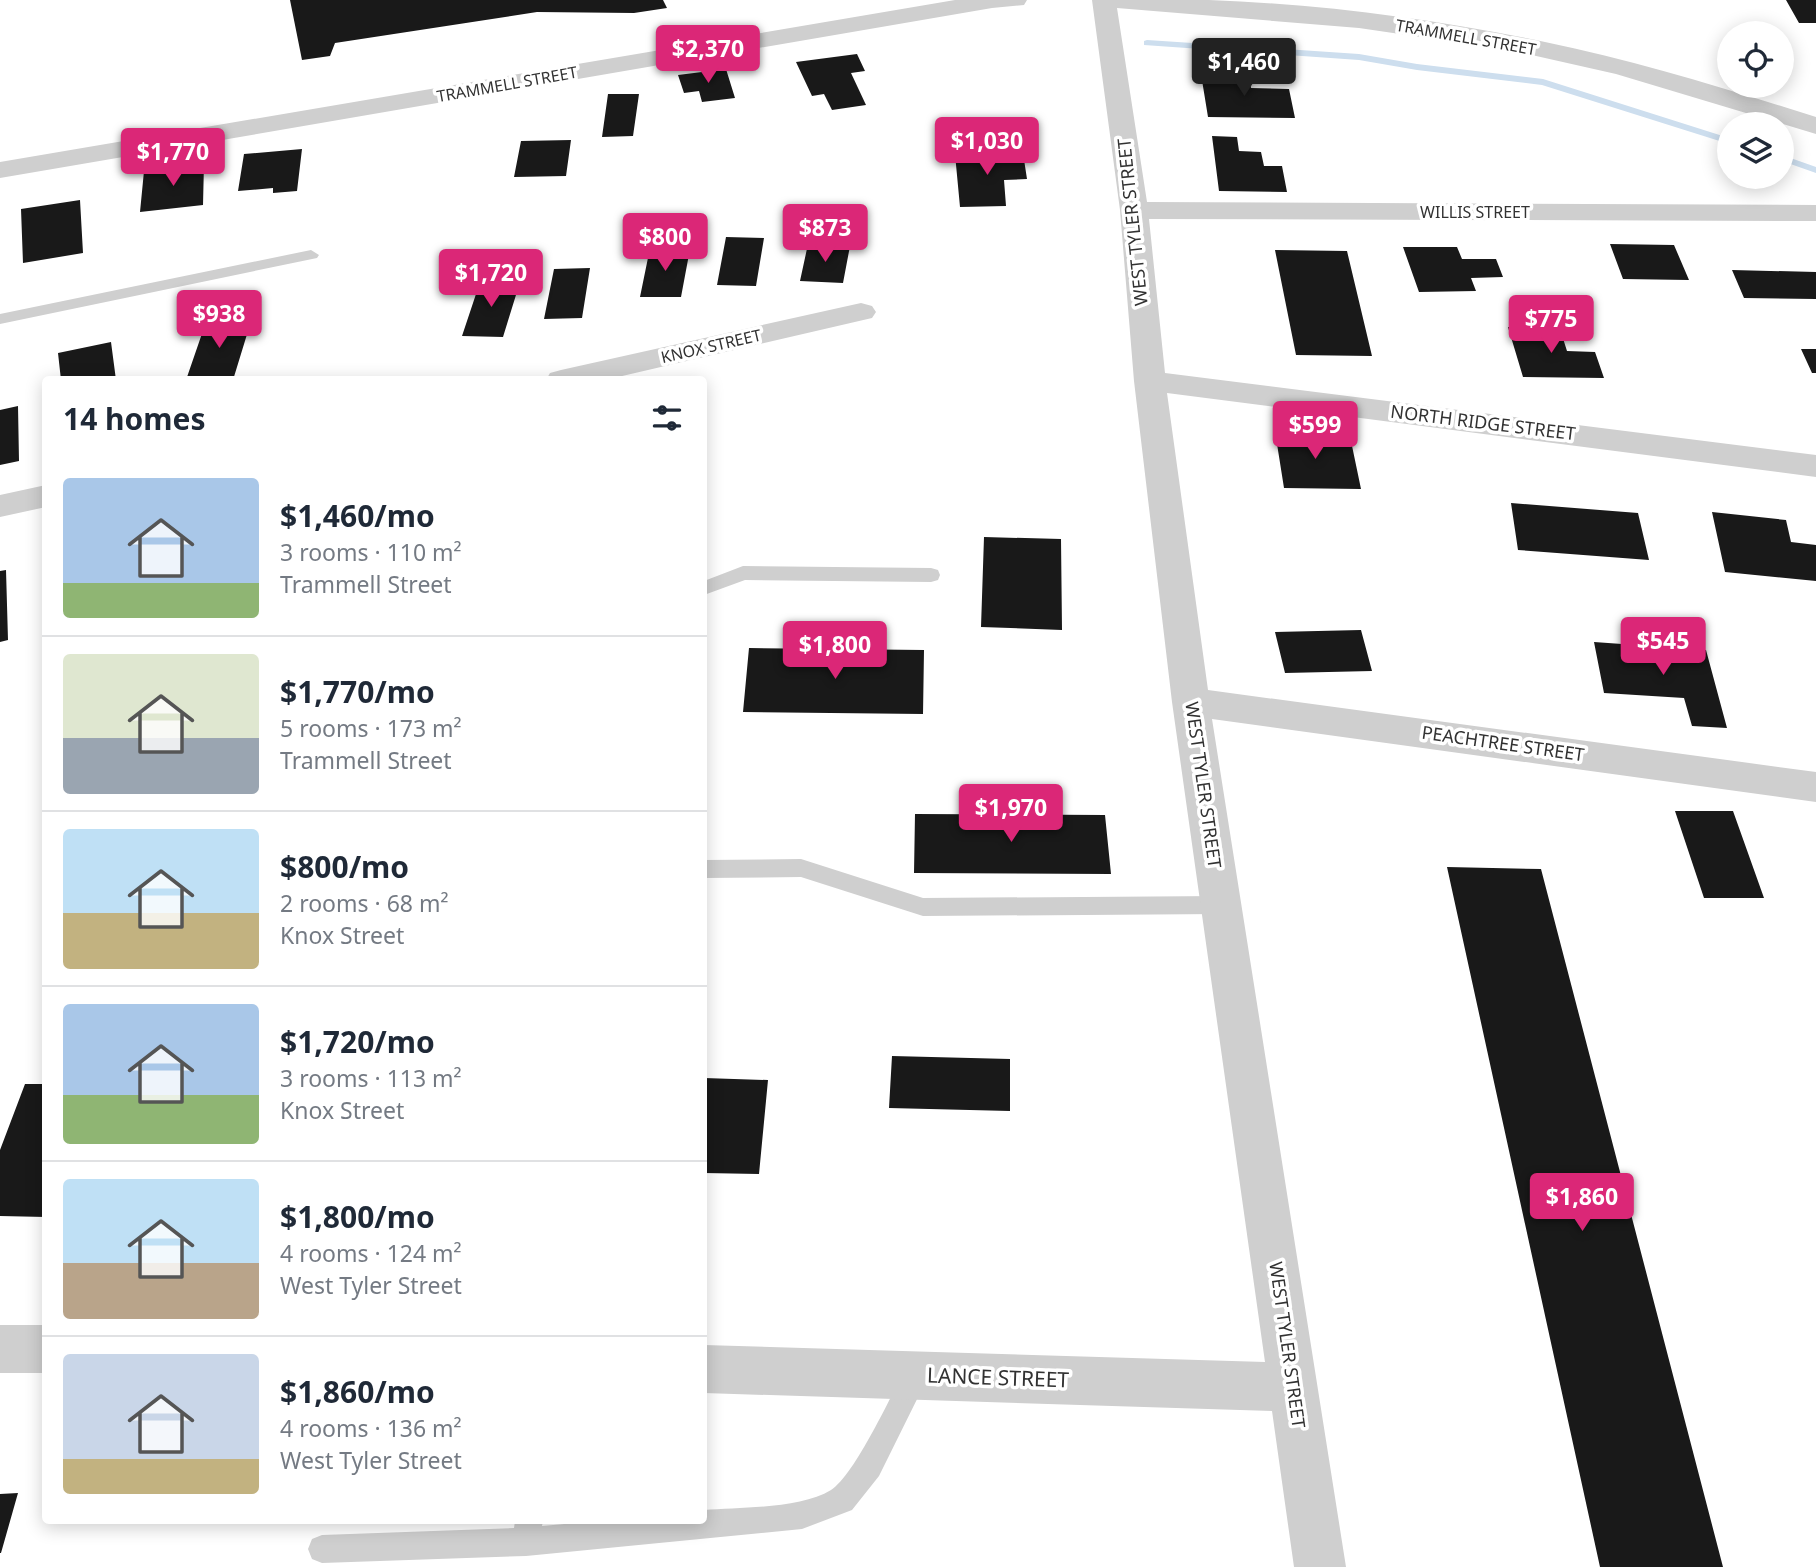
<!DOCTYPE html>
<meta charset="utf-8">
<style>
:root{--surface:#fff;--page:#f2f2f3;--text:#1f2937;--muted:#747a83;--line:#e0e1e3;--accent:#db2777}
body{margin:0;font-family:"Noto Sans",sans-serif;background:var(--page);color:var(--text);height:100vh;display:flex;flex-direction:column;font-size:26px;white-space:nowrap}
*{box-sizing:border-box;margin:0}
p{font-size:23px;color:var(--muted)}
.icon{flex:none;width:38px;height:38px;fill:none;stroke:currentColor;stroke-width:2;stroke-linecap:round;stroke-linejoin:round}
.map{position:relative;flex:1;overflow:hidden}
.drawer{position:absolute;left:42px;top:376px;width:665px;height:1148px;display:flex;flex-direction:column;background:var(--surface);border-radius:7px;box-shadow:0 4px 18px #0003}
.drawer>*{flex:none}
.tools{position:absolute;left:1717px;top:21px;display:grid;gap:14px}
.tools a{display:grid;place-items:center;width:77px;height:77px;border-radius:50%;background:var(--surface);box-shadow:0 4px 18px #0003;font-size:35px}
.price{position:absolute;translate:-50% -60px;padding:0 16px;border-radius:7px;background:var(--accent);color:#fff;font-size:23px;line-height:46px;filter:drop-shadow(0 2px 4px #0008)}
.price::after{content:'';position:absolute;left:50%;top:42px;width:21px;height:16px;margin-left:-10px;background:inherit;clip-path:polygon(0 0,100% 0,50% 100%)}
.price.selected{background:#222;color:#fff}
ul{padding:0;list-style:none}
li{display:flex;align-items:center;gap:21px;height:175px;padding:0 21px}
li+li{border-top:2px solid var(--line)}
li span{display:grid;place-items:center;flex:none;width:196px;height:140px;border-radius:7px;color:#555}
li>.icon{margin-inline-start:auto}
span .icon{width:84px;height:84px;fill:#fffc;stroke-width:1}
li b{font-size:30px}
h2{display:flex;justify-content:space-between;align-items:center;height:84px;padding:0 21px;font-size:30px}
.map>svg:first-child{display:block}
</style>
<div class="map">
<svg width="1816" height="1567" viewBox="0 0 1816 1567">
<rect width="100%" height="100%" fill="#fff"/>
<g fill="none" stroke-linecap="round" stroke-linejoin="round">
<path fill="#cddeee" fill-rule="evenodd" d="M1147,40L1359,54L1417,64L1543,79L1729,138V144L1542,85L1417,70L1359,60L1144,45V41Z
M1782,155L1816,167V173L1782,161Z"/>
</g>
<path fill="#191919" d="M290,0H663L667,8L634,13L537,12L335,43L330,56L302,60Z
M1786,0H1816V23H1799Z
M857,54L865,71L851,73L866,105L832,110L824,94L812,96L796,62Z
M726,69L735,98L702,102L699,91L684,93L678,75Z
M1201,74L1249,75L1251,88L1289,89L1295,118L1208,117Z
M608,94H639L633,136L602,137Z
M1212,136L1237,137L1239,151L1261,152L1264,166H1282L1287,192L1219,191Z
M571,140L566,176L514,177L521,141Z
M302,149L297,191L273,193V188L238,191L244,154Z
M1023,153L1027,179L1004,180L1006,206L960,207L955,154Z
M204,163L203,205L140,212L144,171Z
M80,200L83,253L23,263L21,209Z
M726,237L764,238L756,286L717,285Z
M808,244L850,246L843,283L800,281Z
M1610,244L1674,245L1689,280L1623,279Z
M1403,247H1457L1462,259H1496L1503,277L1471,278L1476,291L1419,292Z
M650,248L690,249L681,297H640Z
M1275,250L1347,251L1372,356L1296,355Z
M590,268L582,318L544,319L554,269Z
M1732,270L1816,272V299L1744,298Z
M480,282H520L503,337L462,336Z
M252,318L233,380H186L207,319Z
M1508,327L1560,329L1567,351L1595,352L1604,378L1523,377Z
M111,342L116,380H61L58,353Z
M1801,349H1816V373H1812Z
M18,406L19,461L0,465V410Z
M1274,425L1310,426L1312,440L1351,441L1361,489L1284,488Z
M1511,503L1638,513L1649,560L1518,550Z
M1712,512L1786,520L1791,542L1816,545V581L1725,572Z
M984,537L1061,539L1062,630L981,627Z
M6,570L8,640L0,642V571Z
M1361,630L1372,671L1285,673L1275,632Z
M1594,642L1706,650L1727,728L1692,726L1684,698L1604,693Z
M749,648L924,650L923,714L743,712Z
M1675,811H1733L1764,898H1704Z
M915,814L1105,815L1111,874L914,873Z
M1447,867L1541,869L1723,1567H1600Z
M892,1056L1010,1059V1111L889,1108Z
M704,1078L768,1080L759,1174L704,1173Z
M25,1084H46V1217L0,1216V1150Z
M18,1493L1,1553H0V1494Z"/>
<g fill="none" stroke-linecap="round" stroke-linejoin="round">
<path fill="#cfcfcf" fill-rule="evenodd" d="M311,250L319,255L317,258L0,324V314Z
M743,566L931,568L938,570L940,575L938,580L931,582L745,580L704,595V581Z
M801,859L923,898L1221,896L1229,899L1232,905L1229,911L1221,914L923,916L801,877L704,878V860Z
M916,1362L925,1366L929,1375L879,1476L852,1510L802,1529L526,1556L322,1563L312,1559L308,1549L312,1539L322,1535L514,1528L515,1521H543L542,1526L598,1521H704V1510C740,1507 800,1509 831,1490C855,1475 892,1393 907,1366Z"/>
<path fill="#cfcfcf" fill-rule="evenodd" d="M955,0H1027L1024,5L992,8L0,178V162Z
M1092,0C1131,0 1170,0 1209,0C1321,4 1435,19 1545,42C1637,61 1727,89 1816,117V134L1616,74L1509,50L1359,28L1117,8L1147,202L1816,205V221L1149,219L1165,373L1816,455V477L1167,393L1208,690L1816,772V802L1212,719L1346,1567H1294L1272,1411L704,1393V1345L1265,1362L1172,702L1134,381L1120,210Z
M861,303L872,306L876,312L872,318L605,380H546L550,373L561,370Z
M46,485V507L0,517V495Z
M0,1325H46V1373H0Z"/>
</g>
<g text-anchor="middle" stroke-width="7" stroke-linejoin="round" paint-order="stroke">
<g font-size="16" fill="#323232" stroke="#fff">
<text transform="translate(1466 37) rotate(10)" y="6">TRAMMELL STREET</text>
<text transform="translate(507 84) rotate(-10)" y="6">TRAMMELL STREET</text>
<text x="1475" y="218">WILLIS STREET</text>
<text transform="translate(711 346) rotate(-13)" y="6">KNOX STREET</text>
</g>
<g font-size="18" fill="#323232" stroke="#fff">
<text transform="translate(1133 222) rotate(-96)" y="6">WEST TYLER STREET</text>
<text transform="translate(1483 423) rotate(7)" y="6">NORTH RIDGE STREET</text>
<text transform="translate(1503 744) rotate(8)" y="6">PEACHTREE STREET</text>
<text transform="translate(1203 785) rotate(82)" y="6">WEST TYLER STREET</text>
<text transform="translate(1287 1345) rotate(82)" y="6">WEST TYLER STREET</text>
</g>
<g font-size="21" fill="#323232" stroke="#fff">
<text transform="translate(998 1378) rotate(2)" y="7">LANCE STREET</text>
</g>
</g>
</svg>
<div class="tools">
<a><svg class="icon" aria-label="locate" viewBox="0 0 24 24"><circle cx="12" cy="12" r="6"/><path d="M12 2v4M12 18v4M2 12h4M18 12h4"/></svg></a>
<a><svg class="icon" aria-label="layers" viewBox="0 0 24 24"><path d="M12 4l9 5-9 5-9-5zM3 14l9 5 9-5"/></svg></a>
</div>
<b class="price" style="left:708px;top:85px">$2,370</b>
<b class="price selected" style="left:1244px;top:98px">$1,460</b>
<b class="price" style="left:987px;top:177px">$1,030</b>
<b class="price" style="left:173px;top:188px">$1,770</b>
<b class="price" style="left:825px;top:264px">$873</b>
<b class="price" style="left:665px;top:273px">$800</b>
<b class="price" style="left:491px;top:309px">$1,720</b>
<b class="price" style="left:219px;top:350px">$938</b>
<b class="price" style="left:1551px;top:355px">$775</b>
<b class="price" style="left:1315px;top:461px">$599</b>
<b class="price" style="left:1663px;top:677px">$545</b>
<b class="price" style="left:835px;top:681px">$1,800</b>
<b class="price" style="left:1011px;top:844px">$1,970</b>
<b class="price" style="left:1582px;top:1233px">$1,860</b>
<section class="drawer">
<h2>14 homes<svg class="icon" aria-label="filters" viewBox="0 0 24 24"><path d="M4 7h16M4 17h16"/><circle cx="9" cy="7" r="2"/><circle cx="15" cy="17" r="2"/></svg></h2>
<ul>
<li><span style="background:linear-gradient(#a9c7e8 75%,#8fb573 0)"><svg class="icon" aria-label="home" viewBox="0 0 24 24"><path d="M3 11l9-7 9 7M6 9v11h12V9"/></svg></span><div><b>$1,460/mo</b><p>3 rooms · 110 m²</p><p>Trammell Street</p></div></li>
<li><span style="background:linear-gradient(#dfe7d0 60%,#9aa5b1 0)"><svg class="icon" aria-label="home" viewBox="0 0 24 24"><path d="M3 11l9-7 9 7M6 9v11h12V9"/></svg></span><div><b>$1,770/mo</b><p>5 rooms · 173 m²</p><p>Trammell Street</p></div></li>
<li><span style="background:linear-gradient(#bfe0f5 60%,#c2b280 0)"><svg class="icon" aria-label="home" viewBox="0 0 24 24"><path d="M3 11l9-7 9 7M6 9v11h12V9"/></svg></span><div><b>$800/mo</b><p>2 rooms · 68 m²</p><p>Knox Street</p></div></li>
<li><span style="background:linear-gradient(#a9c7e8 65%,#8fb573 0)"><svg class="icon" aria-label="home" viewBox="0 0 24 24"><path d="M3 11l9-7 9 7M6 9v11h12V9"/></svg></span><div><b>$1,720/mo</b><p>3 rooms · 113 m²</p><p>Knox Street</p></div></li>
<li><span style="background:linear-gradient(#bfe0f5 60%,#b9a48a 0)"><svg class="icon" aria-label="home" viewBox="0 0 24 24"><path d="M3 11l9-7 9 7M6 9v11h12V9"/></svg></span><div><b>$1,800/mo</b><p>4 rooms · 124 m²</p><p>West Tyler Street</p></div></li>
<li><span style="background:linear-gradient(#c9d6e8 75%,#c2b280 0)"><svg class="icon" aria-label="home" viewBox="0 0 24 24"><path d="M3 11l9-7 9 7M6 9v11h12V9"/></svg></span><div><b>$1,860/mo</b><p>4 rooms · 136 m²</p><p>West Tyler Street</p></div></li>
</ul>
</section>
</div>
